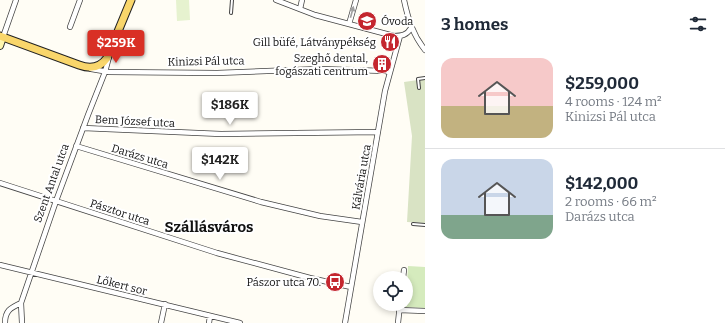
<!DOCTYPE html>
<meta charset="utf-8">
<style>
:root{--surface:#fff;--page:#f6f6f7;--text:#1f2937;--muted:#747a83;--line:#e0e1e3;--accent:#d93025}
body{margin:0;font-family:Bitter,serif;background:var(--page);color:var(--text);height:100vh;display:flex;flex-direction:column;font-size:15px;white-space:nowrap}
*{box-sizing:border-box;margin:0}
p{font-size:13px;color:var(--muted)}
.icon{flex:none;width:22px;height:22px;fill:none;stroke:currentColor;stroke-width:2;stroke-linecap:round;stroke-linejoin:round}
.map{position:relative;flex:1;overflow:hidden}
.details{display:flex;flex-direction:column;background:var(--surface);width:300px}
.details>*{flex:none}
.fabs{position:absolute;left:373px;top:271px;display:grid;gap:8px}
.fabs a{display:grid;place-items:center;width:40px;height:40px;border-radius:50%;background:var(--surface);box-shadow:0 2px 6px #0003;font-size:20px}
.price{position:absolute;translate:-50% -34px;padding:0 9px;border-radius:4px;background:#fff;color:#222;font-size:13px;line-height:26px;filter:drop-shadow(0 1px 2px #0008)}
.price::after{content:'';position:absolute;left:50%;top:24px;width:12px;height:9px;margin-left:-6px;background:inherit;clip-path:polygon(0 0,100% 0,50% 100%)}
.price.current{background:var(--accent);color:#fff}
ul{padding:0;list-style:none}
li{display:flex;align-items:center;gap:12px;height:100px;padding:0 16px}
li+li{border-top:1px solid var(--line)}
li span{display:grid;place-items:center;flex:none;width:112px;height:80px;border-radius:12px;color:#555}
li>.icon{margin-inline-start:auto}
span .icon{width:48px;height:48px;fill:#fffc;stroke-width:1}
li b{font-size:17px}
h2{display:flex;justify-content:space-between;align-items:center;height:48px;padding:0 16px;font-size:17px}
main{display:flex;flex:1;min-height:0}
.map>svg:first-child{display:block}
</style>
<main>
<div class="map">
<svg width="425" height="323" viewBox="0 0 425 323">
<rect width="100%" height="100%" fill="#fffdf5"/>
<path fill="#d5ebbd" d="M408,266L425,267V308L404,307V304H406Z"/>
<path fill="#d9e3c4" d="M425,79V223L407,222L412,136L404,82Z"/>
<path fill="#e6f2cf" d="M176,0H189L190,20L177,21Z"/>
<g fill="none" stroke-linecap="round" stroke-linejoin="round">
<g stroke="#444" stroke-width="4">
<path id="lane" d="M231,13L232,0
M419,88L418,79L425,78
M413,224L425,225"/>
</g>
<g stroke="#444" stroke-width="6">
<path id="street" d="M276,0L315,15L394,36C402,36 407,35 411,28
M404,0C408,19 413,35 425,50
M300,9L302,0
M349,24L356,0
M70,27L80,0
M3,37L16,0
M91,69L109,72L217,73L319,69L386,71L390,73
M83,128L221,134L378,132
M76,146L261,202L320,216L362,222
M0,183L217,253L310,278L351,287
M0,265L240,323
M403,278L404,270
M399,310L425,311
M5,323C5,311 10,308 21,303
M22,323L21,303L56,201L88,115L105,72L109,57
M161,323L165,304
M209,323L210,316
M345,323L385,91L400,36
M398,323L400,304"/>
</g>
<g stroke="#333" stroke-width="8">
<path id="secondary" d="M0,46L3,37"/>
</g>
<g stroke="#222" stroke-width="9">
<path id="primary" d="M0,36L79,65C90,69 100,68 107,58L131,0"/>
</g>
<use href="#lane" stroke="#fff" stroke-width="2"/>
<use href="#street" stroke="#fff" stroke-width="4.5"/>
<use href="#secondary" stroke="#fff6b0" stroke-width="6"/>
<use href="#primary" stroke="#f9d66b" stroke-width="7"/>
</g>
<defs><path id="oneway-solid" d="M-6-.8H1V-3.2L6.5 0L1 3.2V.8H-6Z"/></defs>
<use fill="#a0a0a0" href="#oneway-solid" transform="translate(352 12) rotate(-75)"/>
<defs>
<g id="school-disc" transform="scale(1)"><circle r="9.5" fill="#c4262e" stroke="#fff"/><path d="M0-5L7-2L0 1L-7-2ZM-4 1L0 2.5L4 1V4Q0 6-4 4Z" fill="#fff"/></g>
<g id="restaurant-disc" transform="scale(1)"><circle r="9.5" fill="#c4262e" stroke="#fff"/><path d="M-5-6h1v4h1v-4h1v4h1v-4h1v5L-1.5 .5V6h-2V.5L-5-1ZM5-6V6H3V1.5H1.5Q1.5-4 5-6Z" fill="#fff"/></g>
<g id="building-disc" transform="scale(1)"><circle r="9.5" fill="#c4262e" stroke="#fff"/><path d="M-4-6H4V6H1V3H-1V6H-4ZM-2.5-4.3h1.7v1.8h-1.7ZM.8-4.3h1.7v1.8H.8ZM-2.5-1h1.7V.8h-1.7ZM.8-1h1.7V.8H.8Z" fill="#fff"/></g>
<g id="bus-disc" transform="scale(1)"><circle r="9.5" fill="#c4262e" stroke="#fff"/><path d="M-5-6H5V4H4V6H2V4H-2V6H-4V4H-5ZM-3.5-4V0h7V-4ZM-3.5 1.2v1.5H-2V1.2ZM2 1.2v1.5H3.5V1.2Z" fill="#fff"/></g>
</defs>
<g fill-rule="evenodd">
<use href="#school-disc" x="367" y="21"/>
<use href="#restaurant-disc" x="390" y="42"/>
<use href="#building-disc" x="382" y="64"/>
<use href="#bus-disc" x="335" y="282"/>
</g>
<g text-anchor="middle" stroke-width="4" stroke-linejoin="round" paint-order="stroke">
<g font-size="11" fill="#111" stroke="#fff" text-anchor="end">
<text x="381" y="25" text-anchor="start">Óvoda</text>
<text x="376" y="46">Gill büfé, Látványpékség</text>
<text x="368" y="62">Szeghő dental,<tspan x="368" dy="13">fogászati centrum</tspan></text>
<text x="321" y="286">Pászor utca 70.</text>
</g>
<g font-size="11" fill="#111" stroke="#fff">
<text transform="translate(206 61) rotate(-1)" y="4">Kinizsi Pál utca</text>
<text transform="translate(135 121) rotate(3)" y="4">Bem József utca</text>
<text transform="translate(140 156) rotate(17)" y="4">Darázs utca</text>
<text transform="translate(361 177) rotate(-80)" y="4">Kálvária utca</text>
<text transform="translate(51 183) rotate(-70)" y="4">Szent Antal utca</text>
<text transform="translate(120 212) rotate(18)" y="4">Pásztor utca</text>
<text transform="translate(122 285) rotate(14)" y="4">Lőkert sor</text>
</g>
<g font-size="15" font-weight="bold" fill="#111" stroke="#fff">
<text x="209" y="232">Szállásváros</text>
</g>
</g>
</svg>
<div class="fabs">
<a><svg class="icon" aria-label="locate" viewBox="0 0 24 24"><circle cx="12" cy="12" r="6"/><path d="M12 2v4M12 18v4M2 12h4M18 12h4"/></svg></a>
</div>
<b class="price current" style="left:116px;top:64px">$259K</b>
<b class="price" style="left:230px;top:126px">$186K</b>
<b class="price" style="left:220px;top:181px">$142K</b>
</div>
<section class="details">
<h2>3 homes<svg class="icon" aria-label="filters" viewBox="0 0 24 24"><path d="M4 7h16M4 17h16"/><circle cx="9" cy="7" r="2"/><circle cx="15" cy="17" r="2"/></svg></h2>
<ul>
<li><span style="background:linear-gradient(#f6c9c9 60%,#c2b280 0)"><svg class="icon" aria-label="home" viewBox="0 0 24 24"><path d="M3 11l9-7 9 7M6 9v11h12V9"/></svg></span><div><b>$259,000</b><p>4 rooms · 124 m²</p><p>Kinizsi Pál utca</p></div></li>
<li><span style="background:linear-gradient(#c9d6e8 70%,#7fa58c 0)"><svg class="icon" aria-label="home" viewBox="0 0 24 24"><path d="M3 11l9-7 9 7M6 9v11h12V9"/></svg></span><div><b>$142,000</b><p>2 rooms · 66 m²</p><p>Darázs utca</p></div></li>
</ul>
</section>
</main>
